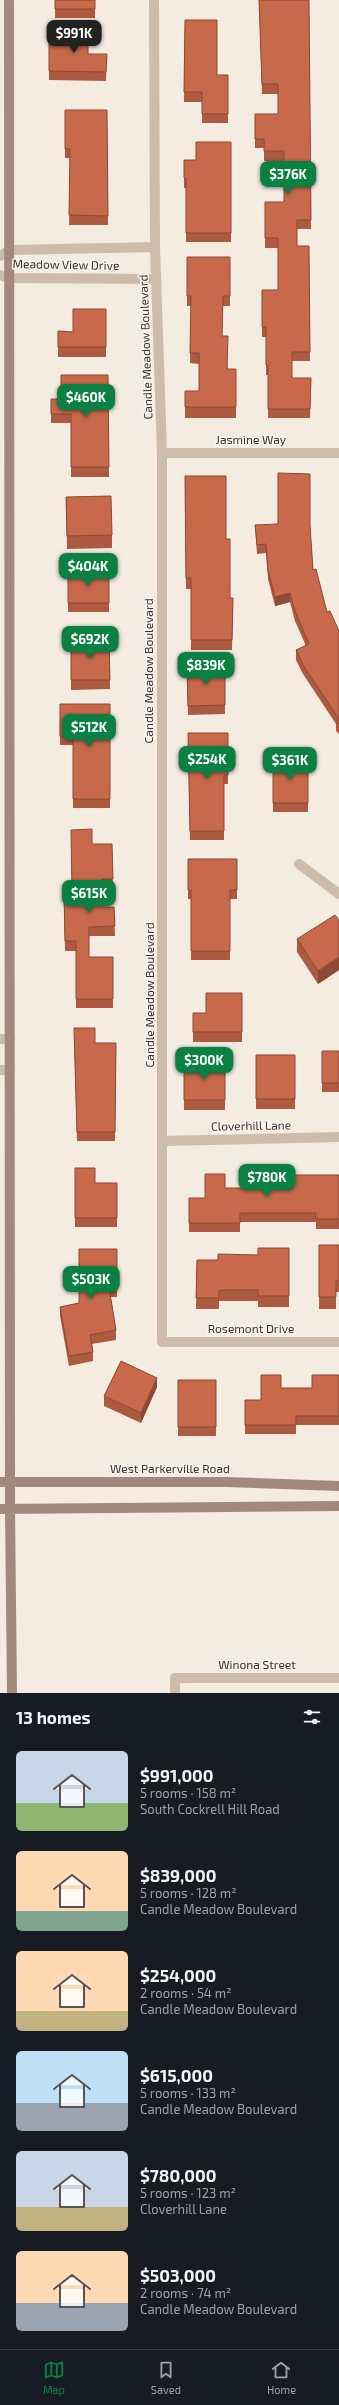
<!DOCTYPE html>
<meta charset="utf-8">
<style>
:root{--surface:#171b24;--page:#242831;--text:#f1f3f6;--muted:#9ea1a6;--line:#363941;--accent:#0b8043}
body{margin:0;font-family:"Exo 2",sans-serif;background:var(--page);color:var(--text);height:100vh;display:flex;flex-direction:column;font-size:15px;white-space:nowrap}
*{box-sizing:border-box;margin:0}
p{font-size:13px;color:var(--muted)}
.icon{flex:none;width:22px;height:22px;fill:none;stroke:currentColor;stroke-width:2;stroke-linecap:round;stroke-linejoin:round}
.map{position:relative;height:1693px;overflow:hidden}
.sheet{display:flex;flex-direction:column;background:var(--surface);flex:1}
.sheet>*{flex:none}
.price{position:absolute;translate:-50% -34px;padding:0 9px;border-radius:8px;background:var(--accent);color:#fff;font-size:13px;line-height:26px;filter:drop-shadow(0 1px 2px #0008)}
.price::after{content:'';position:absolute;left:50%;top:24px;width:12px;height:9px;margin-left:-6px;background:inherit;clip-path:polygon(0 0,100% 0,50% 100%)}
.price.on{background:#222;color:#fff}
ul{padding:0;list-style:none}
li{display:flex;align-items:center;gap:12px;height:100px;padding:0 16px}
li span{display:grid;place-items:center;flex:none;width:112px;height:80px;border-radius:6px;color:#555}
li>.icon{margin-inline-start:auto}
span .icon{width:48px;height:48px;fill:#fffc;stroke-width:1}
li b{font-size:17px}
h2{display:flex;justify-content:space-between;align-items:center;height:48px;padding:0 16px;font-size:17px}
.tabs{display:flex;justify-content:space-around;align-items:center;height:56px;border-top:1px solid var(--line);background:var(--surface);font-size:11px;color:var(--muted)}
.tabs a{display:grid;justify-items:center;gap:2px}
.tabs .on{color:var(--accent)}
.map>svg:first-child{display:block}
</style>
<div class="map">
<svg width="339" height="1693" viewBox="0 0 339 1693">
<rect width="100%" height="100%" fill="#f4ebe1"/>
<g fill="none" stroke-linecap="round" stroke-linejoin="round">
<path stroke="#cdbbac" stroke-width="10" d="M154,0L155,247L162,453V1342H339
M0,256L10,250L155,247
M0,275L10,278L156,279
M162,453H339
M299,864L339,894
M0,1039H10
M0,1070H10
M163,1141L339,1137
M175,1693V1678H339"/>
<path stroke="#a18a7d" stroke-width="10" d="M9,0L10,1509L12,1693
M0,1482H227L339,1486
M0,1509L339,1506"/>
</g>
<path fill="#ac5a40" d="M55,0H95V18H55Z
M259,0H309L311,229H297V246H309L310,361H292V378H311L310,418H268V375H266V337H262V290H278V248H265V202H284V161H264V148H255V114H278V94H262Z
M185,20L217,75H228V123H202V102H184Z
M49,33L88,54H107L106,81L49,80Z
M65,110H107L108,225H69L70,158H65Z
M231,142V242H186V188H184V160H196Z
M187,257H230V306H223L222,336L228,369H236V418H185V391H199V364L190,363L191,306H187Z
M106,309V357H58V331L73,332Z
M108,375L109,477H71V423H51V399H61Z
M185,476L226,539L230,598H233L232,650H191V589H186Z
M66,497L112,535V548L67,549Z
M255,525H310L313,570L327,612L339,631V734L336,731V724L303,674L296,660V650L306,646L295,621L290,602L275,606L268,579L266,553L257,554Z
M68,571H109V612H68Z
M71,639H109L110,689L71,690Z
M225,666V714L188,715L187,667Z
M60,704H110V808H73V745H60Z
M188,733H228V784H224V840H190Z
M273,759H308V812H273Z
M92,844H112L113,888H102V907H114L115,936H89V957H113V1008H76V951H65L64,892H71Z
M188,859H237V899H230V960H191V899H188Z
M339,920V970L318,984L297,952V939Z
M242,993V1042H193V1013H206Z
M74,1037L95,1043H116L115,1141H77Z
M322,1051H339V1092H322Z
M256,1055H295V1109H256Z
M184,1062H225V1110H184Z
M75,1168L95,1183H117V1227H75Z
M339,1175V1229H316V1222H240V1232H189V1198H205L225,1188H255Z
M319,1245H339V1292H336V1309H319Z
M289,1248V1307H258V1301H219V1309H196L197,1260H218L258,1255Z
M117,1249V1297H110L116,1330V1340L92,1344L93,1352V1361L69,1366L60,1316V1307L79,1303Z
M339,1375V1425H296V1434H245V1400H261L281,1388H312Z
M178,1380H216V1436H178Z
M157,1387L141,1423L104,1406V1396Z"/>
<path fill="#8c4a34" d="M290,593V602L275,606V597Z
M339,957V970L318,984V971Z
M157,1378V1387L141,1423V1413Z"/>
<path fill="#c8694b" stroke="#8c4a34" d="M55,0H95V9H55Z
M259,0H309L311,220H297V246H309L310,352H292V378H311L310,409H268V365H266V327H262V290H278V238H265V202H284V151H264V139H255V114H278V84H262Z
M185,20H217V75H228V114H202V92H184Z
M49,33H88V54H107L106,72L49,71Z
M65,110H107L108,216L69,215L70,149H65Z
M196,142H231V233H186V178H184V160H196Z
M187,257H230V296H223L222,336H228L227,369H236V407H185V391H199V353H190L191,296H187Z
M73,309H106V347H58V331L73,332Z
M61,375H108L109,467H71V414H51V399H61Z
M278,473L310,474V525L313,570L316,569L327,612L330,611L339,631V724L336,721L339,719L303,665L296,650L309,644L295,611L290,593L275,597L268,570L266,544L257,545L255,525L278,524Z
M185,476H226V539H230V598H233L232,640H191V578H186Z
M111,496L112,535L67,536L66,497Z
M68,571H109V603H68Z
M71,639H109L110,680H71Z
M225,666V705L188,706L187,667Z
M60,704H110V799H73V736H60Z
M188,733H228V775H224V831H190Z
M273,759H308V803H273Z
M92,829V844H112L113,879H102V907H114L115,926L89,927V957H113V999H76V941H65L64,892H72L71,830Z
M188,859H237V890H230V951H191V890H188Z
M335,915L339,920V957L318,971L297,939Z
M206,993H242V1032H193V1013H206Z
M74,1028H95V1043H116L115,1132H77Z
M322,1051H339V1083H322Z
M256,1055H295V1099H256Z
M184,1062H225V1100H184Z
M75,1168H95V1183H117V1218H75Z
M205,1174H225V1188H255V1175H339V1219H316V1213H240V1223H189V1198H205Z
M319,1245H339V1281H336V1297H319Z
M258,1248H289V1296H258V1290H219V1298H196L197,1260H218V1254L258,1255Z
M79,1249H117V1287H109L116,1330L90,1335L93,1352L69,1356L60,1307L79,1303Z
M121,1361L157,1378L141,1413L104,1396Z
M261,1375H281V1388H312V1375H339V1416H296V1425H245V1400H261Z
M178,1380H216V1427H178Z"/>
<g text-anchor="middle" stroke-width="3" stroke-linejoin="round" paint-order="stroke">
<g font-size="12" fill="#3b302b" stroke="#fbf5ee">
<text transform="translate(66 265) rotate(1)" y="4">Meadow View Drive</text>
<text transform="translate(146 347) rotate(-92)" y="4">Candle Meadow Boulevard</text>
<text x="251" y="444">Jasmine Way</text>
<text transform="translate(149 671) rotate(-90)" y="4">Candle Meadow Boulevard</text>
<text transform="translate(150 995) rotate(-90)" y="4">Candle Meadow Boulevard</text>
<text transform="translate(251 1126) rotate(-1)" y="4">Cloverhill Lane</text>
<text x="251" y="1333">Rosemont Drive</text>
<text x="170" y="1473">West Parkerville Road</text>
<text x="257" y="1669">Winona Street</text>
</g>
</g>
</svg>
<b class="price on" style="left:74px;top:54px">$991K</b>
<b class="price" style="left:288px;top:195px">$376K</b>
<b class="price" style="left:86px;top:418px">$460K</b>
<b class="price" style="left:88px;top:587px">$404K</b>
<b class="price" style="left:90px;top:660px">$692K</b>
<b class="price" style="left:206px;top:686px">$839K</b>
<b class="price" style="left:89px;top:748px">$512K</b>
<b class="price" style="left:207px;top:780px">$254K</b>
<b class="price" style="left:290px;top:781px">$361K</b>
<b class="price" style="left:89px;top:914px">$615K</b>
<b class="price" style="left:204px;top:1081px">$300K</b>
<b class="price" style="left:267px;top:1198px">$780K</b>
<b class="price" style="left:91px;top:1300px">$503K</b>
</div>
<section class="sheet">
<h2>13 homes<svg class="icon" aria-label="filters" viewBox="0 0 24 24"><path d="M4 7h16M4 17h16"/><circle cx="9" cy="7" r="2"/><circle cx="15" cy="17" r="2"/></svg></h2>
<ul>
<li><span style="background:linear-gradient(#c9d6e8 65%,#8fb573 0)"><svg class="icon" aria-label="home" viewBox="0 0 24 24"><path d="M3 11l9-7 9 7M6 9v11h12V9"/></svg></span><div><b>$991,000</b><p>5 rooms · 158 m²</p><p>South Cockrell Hill Road</p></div></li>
<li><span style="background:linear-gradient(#ffd9b3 75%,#7fa58c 0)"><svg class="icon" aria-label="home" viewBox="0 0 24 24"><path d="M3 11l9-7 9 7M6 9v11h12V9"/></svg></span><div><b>$839,000</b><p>5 rooms · 128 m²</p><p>Candle Meadow Boulevard</p></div></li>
<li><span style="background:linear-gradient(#ffd9b3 75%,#c2b280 0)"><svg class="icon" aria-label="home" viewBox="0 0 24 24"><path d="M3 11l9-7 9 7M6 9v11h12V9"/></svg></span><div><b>$254,000</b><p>2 rooms · 54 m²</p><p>Candle Meadow Boulevard</p></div></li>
<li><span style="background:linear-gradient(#bfe0f5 65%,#9aa5b1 0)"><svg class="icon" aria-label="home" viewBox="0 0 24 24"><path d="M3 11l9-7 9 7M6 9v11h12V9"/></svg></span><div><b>$615,000</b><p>5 rooms · 133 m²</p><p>Candle Meadow Boulevard</p></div></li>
<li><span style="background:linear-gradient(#c9d6e8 70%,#c2b280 0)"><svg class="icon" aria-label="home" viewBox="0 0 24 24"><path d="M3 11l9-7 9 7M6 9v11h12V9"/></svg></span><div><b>$780,000</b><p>5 rooms · 123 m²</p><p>Cloverhill Lane</p></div></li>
<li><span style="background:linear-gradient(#ffd9b3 65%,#9aa5b1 0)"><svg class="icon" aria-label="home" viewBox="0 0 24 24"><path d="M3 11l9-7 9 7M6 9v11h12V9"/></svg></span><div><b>$503,000</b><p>2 rooms · 74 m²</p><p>Candle Meadow Boulevard</p></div></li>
</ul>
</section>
<nav class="tabs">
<a class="on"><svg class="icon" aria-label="map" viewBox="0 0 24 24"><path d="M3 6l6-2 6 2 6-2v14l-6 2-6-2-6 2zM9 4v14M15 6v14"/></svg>Map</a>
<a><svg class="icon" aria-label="saved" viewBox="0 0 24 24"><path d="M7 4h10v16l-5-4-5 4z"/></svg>Saved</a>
<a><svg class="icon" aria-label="home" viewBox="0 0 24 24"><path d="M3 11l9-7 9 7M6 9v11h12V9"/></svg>Home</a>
</nav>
